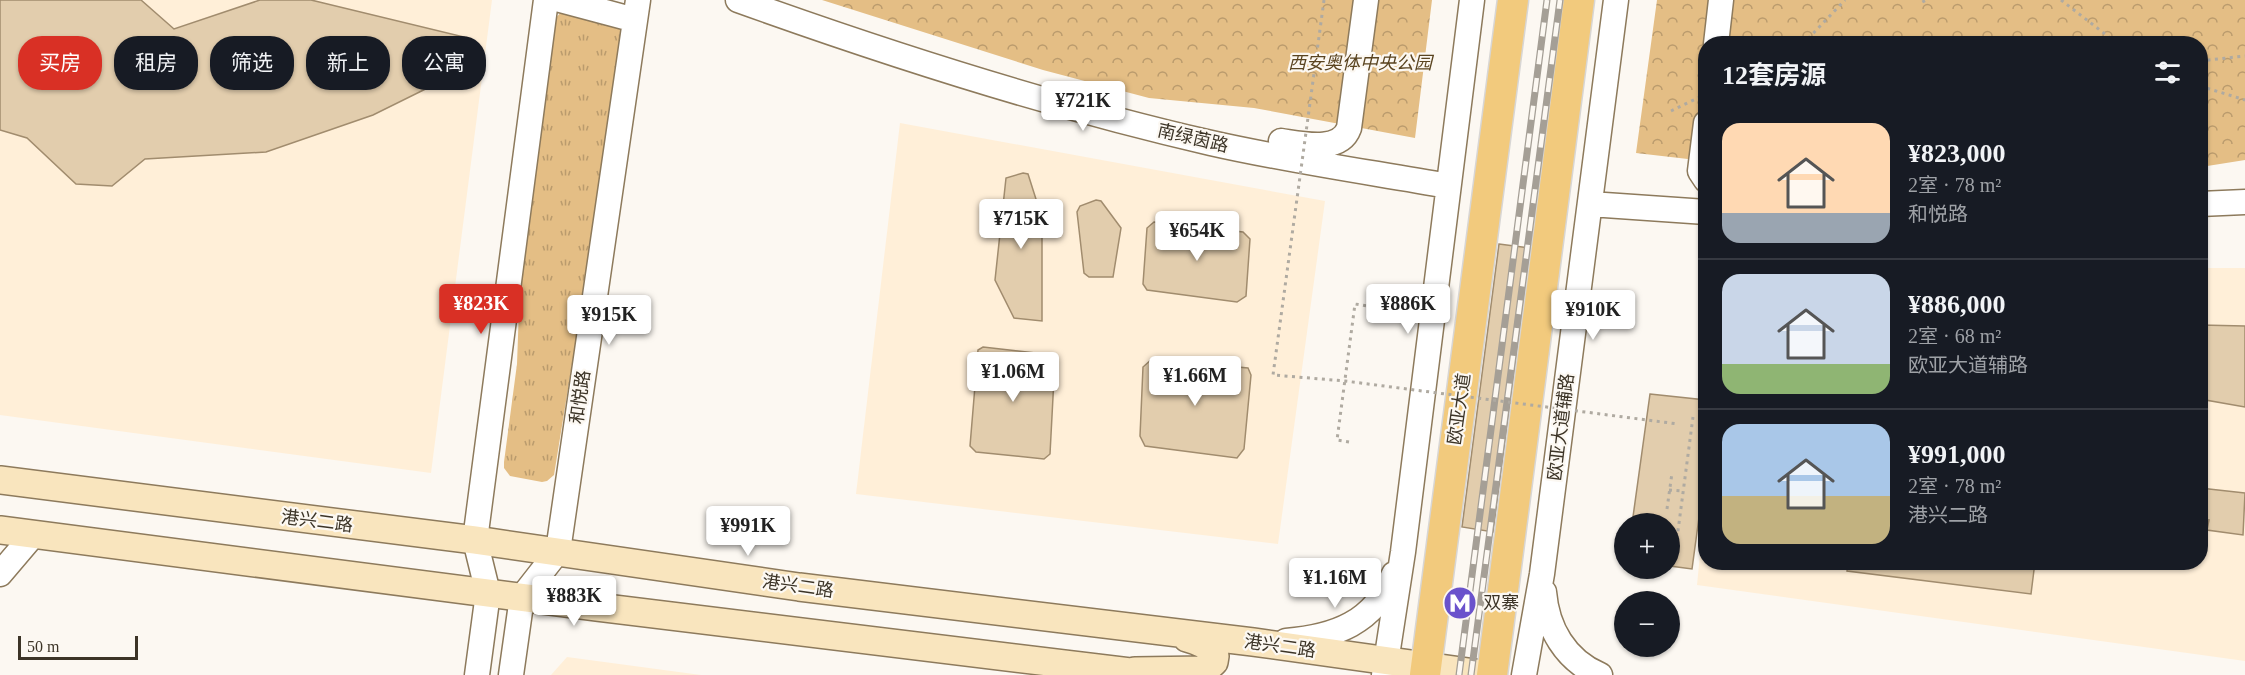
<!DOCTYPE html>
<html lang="zh">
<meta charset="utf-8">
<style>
:root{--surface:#171b24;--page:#20242c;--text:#f1f3f6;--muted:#9ea1a6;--line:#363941;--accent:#d93025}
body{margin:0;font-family:"Times New Roman","Noto Sans SC",serif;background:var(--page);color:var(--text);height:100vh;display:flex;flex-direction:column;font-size:22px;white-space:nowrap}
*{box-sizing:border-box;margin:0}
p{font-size:20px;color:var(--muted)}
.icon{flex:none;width:33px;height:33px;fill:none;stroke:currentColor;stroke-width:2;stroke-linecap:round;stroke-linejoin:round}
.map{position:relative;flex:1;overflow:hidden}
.side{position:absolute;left:1698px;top:36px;width:510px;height:534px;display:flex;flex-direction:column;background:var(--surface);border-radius:24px;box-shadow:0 2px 4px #0004}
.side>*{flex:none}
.top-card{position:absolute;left:18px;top:36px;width:570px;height:54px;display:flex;gap:12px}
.tools{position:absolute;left:1614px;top:513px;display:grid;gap:12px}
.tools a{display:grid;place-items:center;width:66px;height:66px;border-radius:50%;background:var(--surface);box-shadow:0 2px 4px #0004;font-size:30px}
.scale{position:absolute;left:18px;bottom:15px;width:120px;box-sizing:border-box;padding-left:6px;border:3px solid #3c3427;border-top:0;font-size:16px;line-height:21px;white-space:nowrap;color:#3c3427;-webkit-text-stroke:4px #fcf8f2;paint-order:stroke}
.price{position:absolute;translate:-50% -51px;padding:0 14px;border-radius:6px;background:#fff;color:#222;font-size:20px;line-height:39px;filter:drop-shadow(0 2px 3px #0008)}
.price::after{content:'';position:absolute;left:50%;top:36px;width:18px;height:14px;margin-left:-9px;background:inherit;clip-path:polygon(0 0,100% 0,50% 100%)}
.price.active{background:var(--accent);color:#fff}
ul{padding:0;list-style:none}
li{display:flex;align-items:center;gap:18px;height:150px;padding:0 24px}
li+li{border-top:2px solid var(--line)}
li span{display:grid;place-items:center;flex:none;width:168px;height:120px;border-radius:18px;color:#555}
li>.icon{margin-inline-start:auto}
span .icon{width:72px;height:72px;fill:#fffc;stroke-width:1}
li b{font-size:26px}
h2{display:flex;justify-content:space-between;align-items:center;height:72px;padding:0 24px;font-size:26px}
.chip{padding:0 21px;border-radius:24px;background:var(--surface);box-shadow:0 2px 4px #0004;font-size:21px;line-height:54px}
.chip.active{background:var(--accent);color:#fff}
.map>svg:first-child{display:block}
</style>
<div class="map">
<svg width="2245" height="675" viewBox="0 0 2245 675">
<defs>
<pattern id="grass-tufts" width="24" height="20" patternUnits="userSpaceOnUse" patternTransform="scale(1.5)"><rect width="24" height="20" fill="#e4be85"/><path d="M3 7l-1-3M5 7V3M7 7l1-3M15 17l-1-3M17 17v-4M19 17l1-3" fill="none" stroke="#ba9b6d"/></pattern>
<pattern id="park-crowns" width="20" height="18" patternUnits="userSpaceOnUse" patternTransform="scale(1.5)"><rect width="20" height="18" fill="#e4be85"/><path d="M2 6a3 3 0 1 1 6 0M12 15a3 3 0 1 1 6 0" fill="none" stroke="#ba9b6d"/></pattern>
</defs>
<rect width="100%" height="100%" fill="#fcf8f2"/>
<path fill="#ffefd8" d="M0,0H492L431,473L0,415Z
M900,123L1325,201L1278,544L856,494Z
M2201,268H2245V661L1697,585L1705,504L1706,562H2200Z
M567,657L701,675H551Z"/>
<path fill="url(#grass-tufts)" d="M561,12L619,27L622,33L587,298L573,358L554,475L547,481L542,482L510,476L504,468V462L517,364L520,281L555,19Z"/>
<path fill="url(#park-crowns)" d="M822,0H1432L1415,138L1254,108L1149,98L1043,70Z
M1657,0H2245V160L2201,167L2200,44H1706L1705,161L1636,153Z"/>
<path fill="#e2cdad" stroke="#a18c6e" stroke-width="1.5" d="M0,0H141L174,29L260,0H311L464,37L454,75L373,115L266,152L145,159L112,186L76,184L27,138L0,130Z
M1023,173L1028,174L1042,218V321L1014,318L995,280L1006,178Z
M1096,200L1101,201L1121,228L1113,277H1089L1084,273L1077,212L1080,206Z
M1154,222L1243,232L1250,239L1246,296L1237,302L1147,290L1143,284L1147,228Z
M1499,244L1530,248L1493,532L1462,527Z
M2200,325L2245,326V407L2200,399Z
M983,347L1053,355L1055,359L1050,454L1044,459L976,452L970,446L978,350Z
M1152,359L1248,368L1251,375L1244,449L1237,458L1145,446L1140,436L1143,367Z
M1650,394L1706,400V466L1692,569L1670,566V524H1632Z
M2200,488L2245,493L2243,535L2207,530L2209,520L2200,519Z
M1848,562H2035L2031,594L1847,571Z"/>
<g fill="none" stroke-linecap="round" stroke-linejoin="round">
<g stroke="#8d7a5c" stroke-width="27">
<path id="tertiary" d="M560,0L635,20
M738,0C894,56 1050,106 1211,143C1290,161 1369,172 1448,186
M1716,44L1721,0
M1706,123L1700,171L1706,180
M1281,141C1302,144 1340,153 1349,128L1366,0
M1590,204L1706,212
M2200,204L2245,202
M0,574L34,534
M1544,592C1547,628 1565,660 1600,675
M1286,641C1335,637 1374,623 1394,574
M477,675L488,593L475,540L546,0
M511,675L522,597L558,551L638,0
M1384,675L1403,552L1472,0
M1524,675L1542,574L1616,0"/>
</g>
<g stroke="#8d7a5c" stroke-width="30">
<path id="secondary" d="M0,480L475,540L799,587L1253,642L1490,675
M0,530L597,607L1155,675
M1135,671L1205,670L1214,662L1215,656C1210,645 1198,641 1187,638"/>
</g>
<g stroke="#d8d6d4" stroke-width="33">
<path id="primary" d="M1425,675L1513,0
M1492,675L1579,0"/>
</g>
<path stroke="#afaaa1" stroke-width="3" stroke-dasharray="3 4.5" stroke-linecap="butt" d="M1923,0L1926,6
M2061,0L2118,44
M1803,44L1845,0
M2200,61L2245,56
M2200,86L2245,100
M1671,111L1706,94
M1349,442L1337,440L1355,304L1367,306
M1669,490L1682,491
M1667,509L1672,473
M1674,561L1693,417"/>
<use href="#tertiary" stroke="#fff" stroke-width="24"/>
<use href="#secondary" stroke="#f9e5be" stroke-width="27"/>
<use href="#primary" stroke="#f2ca7d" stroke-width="30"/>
<g stroke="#a59f96" stroke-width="7">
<path id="rail" d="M1459,675L1547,0
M1471,675L1560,0"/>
</g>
<use href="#rail" stroke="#fcf8f2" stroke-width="4.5" stroke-dasharray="14" stroke-linecap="butt"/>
<path stroke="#afaaa1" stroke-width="3" stroke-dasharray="3 4.5" stroke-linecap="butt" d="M1324,0L1273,375L1345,381L1678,424"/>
</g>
<defs>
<g id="metro-disc" transform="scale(1.725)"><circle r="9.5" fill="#6a52cc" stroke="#fcf8f2"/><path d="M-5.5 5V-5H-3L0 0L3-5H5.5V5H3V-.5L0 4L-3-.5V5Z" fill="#fff"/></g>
</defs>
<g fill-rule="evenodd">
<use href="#metro-disc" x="1460" y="603"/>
</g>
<g text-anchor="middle" stroke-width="4.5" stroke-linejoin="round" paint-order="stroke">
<g font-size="18" font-style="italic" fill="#5a4420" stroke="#fcf8f2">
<text x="1360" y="69">西安奥体中央公园</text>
</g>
<g font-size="18" fill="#3c3427" stroke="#fcf8f2">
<text transform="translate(1193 138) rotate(13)" y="6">南绿茵路</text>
<text transform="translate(580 397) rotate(-82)" y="6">和悦路</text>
<text transform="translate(1459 409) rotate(-82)" y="6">欧亚大道</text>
<text transform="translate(1561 427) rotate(-83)" y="6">欧亚大道辅路</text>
<text transform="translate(317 521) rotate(7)" y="6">港兴二路</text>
<text transform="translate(798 586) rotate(8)" y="6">港兴二路</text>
<text transform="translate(1280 646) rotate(8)" y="6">港兴二路</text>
</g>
<g font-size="18" fill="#3c3427" stroke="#fcf8f2" text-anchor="start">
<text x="1483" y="609">双寨</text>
</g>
</g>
</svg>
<div class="tools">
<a>+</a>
<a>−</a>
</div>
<div class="scale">50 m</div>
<b class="price" style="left:1083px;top:132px">¥721K</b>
<b class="price" style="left:1021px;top:250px">¥715K</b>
<b class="price" style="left:1197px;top:262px">¥654K</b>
<b class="price active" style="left:481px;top:335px">¥823K</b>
<b class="price" style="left:1408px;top:335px">¥886K</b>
<b class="price" style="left:1593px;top:341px">¥910K</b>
<b class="price" style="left:609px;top:346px">¥915K</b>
<b class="price" style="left:1013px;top:403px">¥1.06M</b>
<b class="price" style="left:1195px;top:407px">¥1.66M</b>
<b class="price" style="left:748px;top:557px">¥991K</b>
<b class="price" style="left:1335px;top:609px">¥1.16M</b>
<b class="price" style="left:574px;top:627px">¥883K</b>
<div class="top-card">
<a class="chip active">买房</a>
<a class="chip">租房</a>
<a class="chip">筛选</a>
<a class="chip">新上</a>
<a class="chip">公寓</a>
</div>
<section class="side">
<h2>12套房源<svg class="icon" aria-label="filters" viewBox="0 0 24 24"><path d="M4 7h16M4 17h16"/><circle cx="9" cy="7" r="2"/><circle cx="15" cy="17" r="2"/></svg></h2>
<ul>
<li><span style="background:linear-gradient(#ffd9b3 75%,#9aa5b1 0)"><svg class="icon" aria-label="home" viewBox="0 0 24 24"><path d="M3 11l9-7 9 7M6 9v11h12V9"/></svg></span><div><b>¥823,000</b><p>2室 · 78 m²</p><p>和悦路</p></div></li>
<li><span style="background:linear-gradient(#c9d6e8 75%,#8fb573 0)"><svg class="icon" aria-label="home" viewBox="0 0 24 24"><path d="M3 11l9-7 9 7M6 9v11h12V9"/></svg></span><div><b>¥886,000</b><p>2室 · 68 m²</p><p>欧亚大道辅路</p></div></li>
<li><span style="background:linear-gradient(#a9c7e8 60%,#c2b280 0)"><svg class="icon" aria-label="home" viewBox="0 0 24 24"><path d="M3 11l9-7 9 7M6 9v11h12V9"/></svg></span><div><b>¥991,000</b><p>2室 · 78 m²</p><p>港兴二路</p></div></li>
</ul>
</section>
</div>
